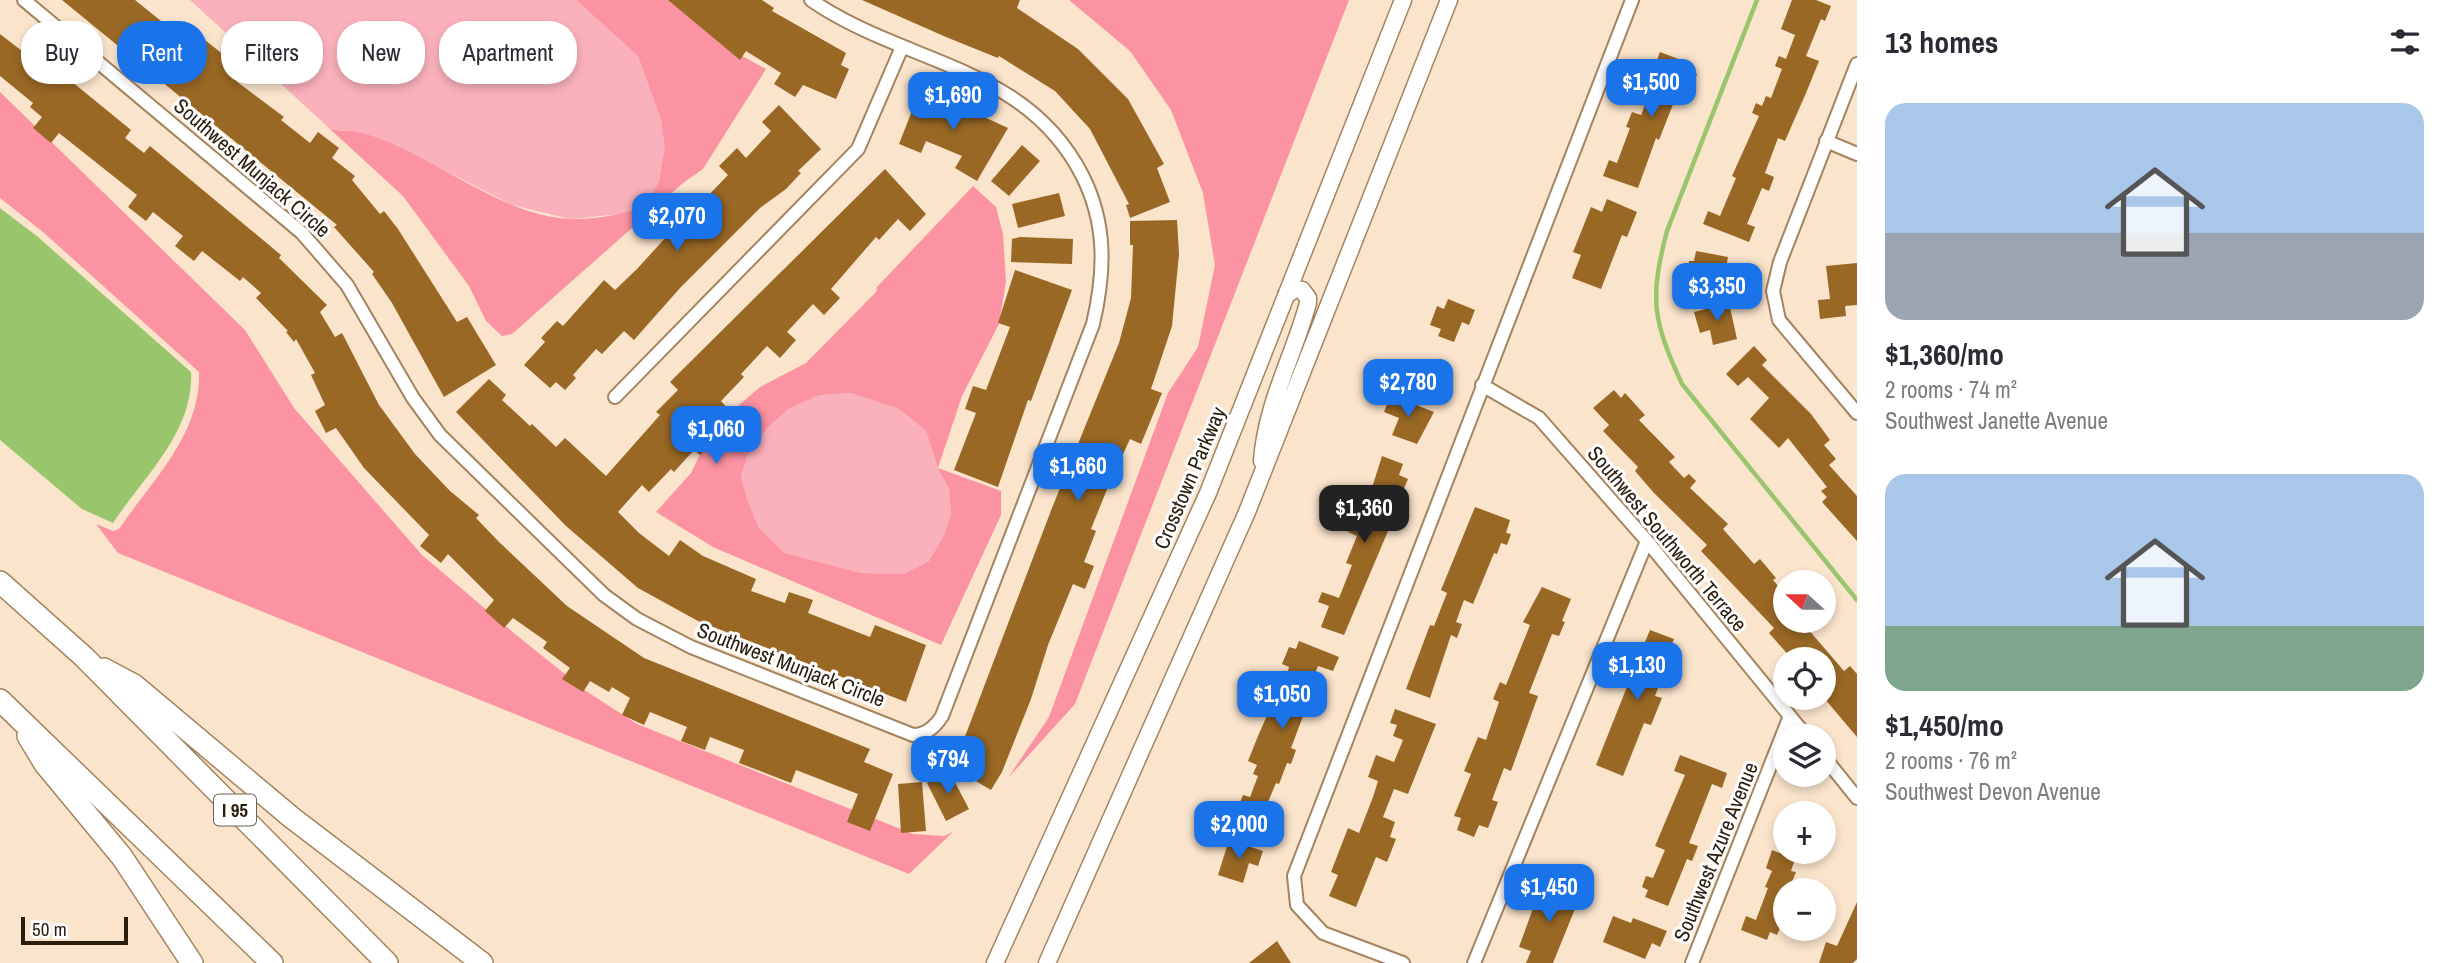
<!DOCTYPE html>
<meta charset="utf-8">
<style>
:root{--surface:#fff;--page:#f7f7f7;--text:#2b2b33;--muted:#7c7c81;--accent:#1a73e8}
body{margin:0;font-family:"Archivo Narrow",sans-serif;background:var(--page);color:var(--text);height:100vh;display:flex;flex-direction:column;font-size:26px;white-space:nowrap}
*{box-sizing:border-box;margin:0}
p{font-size:23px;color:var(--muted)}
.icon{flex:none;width:38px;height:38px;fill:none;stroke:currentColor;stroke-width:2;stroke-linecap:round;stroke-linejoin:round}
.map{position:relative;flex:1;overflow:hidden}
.drawer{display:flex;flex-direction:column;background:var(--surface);width:595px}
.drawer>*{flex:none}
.banner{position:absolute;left:21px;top:21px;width:665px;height:63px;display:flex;gap:14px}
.needle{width:46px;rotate:291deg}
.tools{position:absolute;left:1773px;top:570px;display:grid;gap:14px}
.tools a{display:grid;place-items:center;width:63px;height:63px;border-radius:50%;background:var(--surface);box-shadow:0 4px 10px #0003;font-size:35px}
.scale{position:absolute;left:21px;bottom:18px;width:107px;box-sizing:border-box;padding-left:7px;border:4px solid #2a1d0e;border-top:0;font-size:19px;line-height:24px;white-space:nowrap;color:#2a1d0e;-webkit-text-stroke:5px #fff;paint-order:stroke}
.price{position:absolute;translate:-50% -60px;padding:0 16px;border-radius:14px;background:var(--accent);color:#fff;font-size:23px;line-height:46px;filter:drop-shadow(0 2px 4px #0008)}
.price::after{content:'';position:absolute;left:50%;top:42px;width:21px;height:16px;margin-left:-10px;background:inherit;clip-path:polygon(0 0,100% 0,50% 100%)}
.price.on{background:#222;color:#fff}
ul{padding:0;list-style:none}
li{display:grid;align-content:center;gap:14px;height:371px;padding:0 28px}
li span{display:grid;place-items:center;height:217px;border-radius:21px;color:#555}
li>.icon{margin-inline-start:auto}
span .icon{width:126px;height:126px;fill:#fffc;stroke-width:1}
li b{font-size:30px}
h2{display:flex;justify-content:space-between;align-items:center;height:84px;padding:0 28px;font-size:30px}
.tag{padding:0 24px;border-radius:28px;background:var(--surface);box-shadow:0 4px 10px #0003;font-size:24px;line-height:63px}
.tag.on{background:var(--accent);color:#fff}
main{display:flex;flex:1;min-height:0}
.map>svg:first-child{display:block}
</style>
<main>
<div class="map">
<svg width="1857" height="963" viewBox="0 0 1857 963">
<rect width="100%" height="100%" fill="#fae4cc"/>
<path fill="#fab1bb" d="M190,0H576L638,56L661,120L666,148L659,181L645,206L620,214L570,219L512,205L411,153L361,133L330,129Z
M852,393L899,409L926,431L938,469L949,489L951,515L944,535L929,561L904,574L861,573L785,553L759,528L747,499L741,477L747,457L767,428L790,408L820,395Z"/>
<path fill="#fc93a3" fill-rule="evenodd" d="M576,0H670L722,45L766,69L703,169L683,183L512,334L502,336L486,321L469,286L403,196L330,129C340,131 352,131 362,133C432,152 498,216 571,219C596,220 622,214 645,206L659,181L665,148L661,120L638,56Z
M1069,0H1349L1075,704L1008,778L1049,717L1168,393L1198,347L1215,265L1203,193L1171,110L1162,97L1130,51Z
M0,92L245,330L294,408L422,555L515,634L586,691L637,724L913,834L945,836L954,831L909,874L118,553L96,524L113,531L119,529C152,480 201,435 199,372L43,232L0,198Z
M973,186L996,207L1003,234L1006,281L999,324L962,396L938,468L1001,491V515L941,645L713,547L656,512L691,473L703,448L723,419L760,387L806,363L876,292L877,287ZM851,393L899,409L926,431L938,469L949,489L951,515L944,535L929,561L904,574L861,573L785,553L759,528L747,499L741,477L747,457L767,428L790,408L820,395Z"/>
<path fill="#99c66c" d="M0,208L38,237L191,372C194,432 144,476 113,523L82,509L0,440Z"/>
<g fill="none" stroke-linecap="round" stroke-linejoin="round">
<path stroke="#99c66c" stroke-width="4.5" d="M1757,0L1667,231C1649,299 1653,321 1682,384L1857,600"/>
</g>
<path fill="#996825" d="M62,0H135L192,46L200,36L220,52L244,71L236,81L284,117L281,120L310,143L318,132L339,148L332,158L355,176L352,180L380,214L384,211L398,229L457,322L467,317L496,365L444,397L392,303L372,274L374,272L334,227L337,225Z
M668,0H762L774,8L772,11L846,53L841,65L849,69L836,99L803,85L795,97L774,84L781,73L746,51L740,60Z
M862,0H1020L1017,8L1078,49L1128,99L1164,164L1157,168L1170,202L1130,218L1126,205L1129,204L1090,129L1055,91L999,56L998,58L946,37Z
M1792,0H1816L1831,6L1825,21L1821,19L1806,56L1819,61L1806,93L1785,141L1778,138L1765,173L1774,177L1769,191L1762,188L1747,224L1755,227L1749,242L1703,224L1708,211L1720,216L1736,178L1732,176L1759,116L1752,113L1756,103L1762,106L1766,96L1771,98L1782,69L1775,66L1779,56L1786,59L1795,35L1781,29Z
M0,34L22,51L27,45L131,130L125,138L144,153L150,146L281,255L279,258L327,305L320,312L335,337L342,333L379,405L415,454L450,491L479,515L476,518L499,542L567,606L644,658L870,749L864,762L893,774L870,831L847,822L858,794L796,770L791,783L739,763L744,750L710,737L705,750L681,741L687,727L650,712L644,725L622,715L630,698L612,687L609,692L590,681L583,692L562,679L570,668L543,648L547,642L513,618L504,628L485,611L494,600L448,554L441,563L420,546L429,535L364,468L336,428L326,433L315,411L325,405L311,375L315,373L296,339L294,342L286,332L288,331L256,298L261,293L243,277L240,281L202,251L194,261L175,246L183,236L153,212L146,221L128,207L137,195L59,133L51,143L33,128L42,117L30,107L33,103L0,76Z
M1660,52L1689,63L1686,70L1697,74L1688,99L1677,94L1659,140L1656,138L1638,188L1603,176L1609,160L1617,163L1630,128L1626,127L1632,112L1641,115L1653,86L1648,84Z
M921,88L1008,128L977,181L955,168L962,156L926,141L921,153L899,144Z
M779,105L821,149L798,171L801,173L786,189L760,208L680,288L634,340L624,331L602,354L596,349L573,375L576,378L565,390L556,382L550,388L524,365L545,342L541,338L557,321L563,326L604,280L615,290L637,269L699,201L701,203L728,175L719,166L737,148L746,158L771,131L762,122Z
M1022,145L1040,161L1009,196L991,181Z
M885,169L926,214L910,231L898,219L879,240L876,237L831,289L840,298L824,315L813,304L787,332L796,340L780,358L767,346L741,374L744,377L721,401L728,409L708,429L716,437L700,455L694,450L674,472L671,469L649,492L642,485L618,512L639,533L669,556L680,540L703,556L756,579L751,591L785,603L789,592L813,600L808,613L870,637L875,625L926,645L906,702L698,621L638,588L566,526L456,412L489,379L506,395L502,400L530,426L532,424L556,447L565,438L606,476L660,415L656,412L678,390L670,382Z
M1059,193L1065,216L1018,228L1012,204Z
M1607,199L1637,212L1627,237L1622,235L1601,289L1572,278L1581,255L1573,252L1591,207L1602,212Z
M1177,220L1179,254L1172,326L1151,389L1162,393L1141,444L1130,439L1110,482L1091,529L1096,531L1084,562L1094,566L1085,589L1073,584L1048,645L1031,699L1002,772L991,790L950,766L961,747L1052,508L1119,343L1131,298L1133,245H1130V221Z
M1020,237L1073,239L1072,264L1011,262L1012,239Z
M1696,251L1728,257L1725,274L1735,276L1732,291L1694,285L1695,276L1687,274L1689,261H1694Z
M1857,263V305L1845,306L1846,316L1820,319L1818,300L1830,299L1826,266Z
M1015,270L1072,290L1031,401L1028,400L998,487L954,470L976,413L965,409L973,386L986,390L1010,327L998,323Z
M1448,299L1475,310L1469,325L1462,322L1454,342L1438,336L1441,329L1430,325L1437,306L1444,309Z
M1729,303L1737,339L1713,345L1710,330L1700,333L1694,312Z
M1754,346L1767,360L1762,365L1811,414L1830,440L1824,445L1836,459L1829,465L1857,496V541L1822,502L1827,497L1821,491L1827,487L1788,438L1779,448L1750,419L1769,398L1748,377L1738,386L1726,374Z
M1614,390L1621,398L1625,393L1645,415L1639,420L1675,457L1669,462L1684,478L1689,474L1696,481L1690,488L1728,524L1723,529L1754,564L1760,559L1776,578L1773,580L1785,594V621H1801L1844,671L1850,666L1857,674V737L1824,698V660H1793L1769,633L1774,628L1701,551L1707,545L1654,493L1635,471L1638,467L1603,431L1609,425L1593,408Z
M1391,395L1434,412L1417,444L1392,435L1399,418L1384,412Z
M1382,456L1403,464L1399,475L1408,479L1402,493L1396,490L1380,528L1388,531L1344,635L1321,627L1329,606L1318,602L1322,592L1339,598L1352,565L1346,563L1357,536L1348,532L1359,504L1366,507Z
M1475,507L1510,520L1506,533L1511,534L1507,545L1501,543L1497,554L1494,553L1473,604L1464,600L1456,622L1462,624L1457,638L1451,635L1430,698L1406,689L1430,625L1434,626L1447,593L1441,590Z
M1542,587L1571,599L1562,621L1565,622L1559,636L1552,634L1529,693L1538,696L1511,771L1504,768L1492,800L1498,802L1488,828L1479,825L1474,837L1457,830L1461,818L1454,816L1471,774L1464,771L1478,737L1486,740L1499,702L1493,699L1500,682L1506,685L1530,625L1523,622Z
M1650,630L1674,639L1667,657L1674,660L1668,677L1663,675L1655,696L1662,698L1651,725L1644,723L1623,776L1596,765L1636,664L1631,662L1637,647L1642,649Z
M1299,641L1339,657L1333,671L1318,666L1305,698L1321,704L1317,715L1305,711L1291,748L1296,750L1291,764L1287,763L1279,784L1276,783L1263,814L1272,818L1266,831L1234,818L1243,795L1250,797L1258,776L1253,774L1257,765L1248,761L1258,736L1273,702L1279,704L1290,676L1287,675L1289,667L1282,664L1289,647L1296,649Z
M1395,709L1436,724L1408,794L1394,789L1383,817L1395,822L1390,837L1396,839L1387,862L1376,857L1356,907L1329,896L1338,875L1331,872L1348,828L1359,833L1373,797L1378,781L1368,777L1376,755L1394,762L1403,740L1393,736L1397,725L1390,723Z
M1680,755L1727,773L1722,788L1712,784L1689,843L1698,846L1692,861L1687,859L1668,906L1645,897L1648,890L1642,887L1646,876L1653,878L1665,850L1655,846L1685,775L1674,771Z
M949,771L969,809L946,821L927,783Z
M922,782L926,831L901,833L898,784Z
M1229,840L1263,851L1258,866L1249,863L1243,883L1218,875Z
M1772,850L1795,859L1791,871L1796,872L1790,887L1785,885L1776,911L1779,912L1776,921L1782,923L1777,935L1770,932L1767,940L1741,930L1746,916L1756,920L1768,888L1765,887L1772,871L1766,868Z
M1548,881L1581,894L1553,963H1526L1531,951L1519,947L1535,903L1540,905Z
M1857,902V959L1853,963H1819L1826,942L1837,946Z
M1613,916L1631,923L1633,918L1667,931L1660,947L1652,943L1645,959L1603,942Z
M1277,941L1291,963H1249Z"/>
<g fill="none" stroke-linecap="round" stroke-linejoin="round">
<g stroke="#a4845e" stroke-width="16">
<path id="minor" d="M24,0L302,233L347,285L413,398L440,435L604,595L637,619L691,647L913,735C926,735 935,727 942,716L1093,324C1105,272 1107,224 1082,175C1025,64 905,65 811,0
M1857,64L1780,262L1773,291L1779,320L1857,413
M1826,141L1857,154
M1482,385L1539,418L1647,541L1807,737
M615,397L858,149L902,47
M1824,757L1857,798
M1403,963L1323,933L1297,905L1294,876L1632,0
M1474,963L1647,541
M1692,963L1790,716"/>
</g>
<g stroke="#a4845e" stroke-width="19">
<path id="secondary" d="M1262,461C1266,404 1293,358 1308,303V298L1302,290L1295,289L1286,295
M995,963L1208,493L1403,0
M1047,963L1247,512L1449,0"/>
</g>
<g stroke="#a4845e" stroke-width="24">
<path id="motorway" d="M0,582L84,657L387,963
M104,669L134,685L291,817L482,963
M0,700L272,963
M28,736L45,764L122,857L192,963"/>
</g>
<use href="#minor" stroke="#fff" stroke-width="12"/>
<use href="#secondary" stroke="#fff" stroke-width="16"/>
<use href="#motorway" stroke="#fff" stroke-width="21"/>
</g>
<g text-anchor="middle" stroke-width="6" stroke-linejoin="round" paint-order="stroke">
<rect fill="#fff" stroke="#6a6156" stroke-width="2" x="214" y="794.5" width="42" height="31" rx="5"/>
<g font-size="19" font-weight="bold" fill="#2a1d0e">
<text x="235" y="817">I 95</text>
</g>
<g font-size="21" fill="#2a1d0e" stroke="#fff">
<text transform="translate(252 168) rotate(41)" y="7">Southwest Munjack Circle</text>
<text transform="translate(1190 478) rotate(-67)" y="7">Crosstown Parkway</text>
<text transform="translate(1667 539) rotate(50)" y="7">Southwest Southworth Terrace</text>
<text transform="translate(791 665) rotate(21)" y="7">Southwest Munjack Circle</text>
<text transform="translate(1716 852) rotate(-68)" y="7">Southwest Azure Avenue</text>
</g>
</g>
</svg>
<div class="tools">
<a><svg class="needle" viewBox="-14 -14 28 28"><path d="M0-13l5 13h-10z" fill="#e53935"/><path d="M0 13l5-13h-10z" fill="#7c7c81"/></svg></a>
<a><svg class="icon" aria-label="locate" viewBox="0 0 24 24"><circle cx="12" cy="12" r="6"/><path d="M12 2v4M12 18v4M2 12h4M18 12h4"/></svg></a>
<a><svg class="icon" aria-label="layers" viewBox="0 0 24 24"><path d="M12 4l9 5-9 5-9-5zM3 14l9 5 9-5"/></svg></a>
<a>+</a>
<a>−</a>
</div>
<div class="scale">50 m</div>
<b class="price" style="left:1651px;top:119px">$1,500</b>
<b class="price" style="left:953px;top:132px">$1,690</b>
<b class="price" style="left:677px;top:253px">$2,070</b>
<b class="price" style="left:1717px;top:323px">$3,350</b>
<b class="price" style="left:1408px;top:419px">$2,780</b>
<b class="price" style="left:716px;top:466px">$1,060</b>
<b class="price" style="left:1078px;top:503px">$1,660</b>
<b class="price on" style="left:1364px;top:545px">$1,360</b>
<b class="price" style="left:1637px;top:702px">$1,130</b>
<b class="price" style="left:1282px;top:731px">$1,050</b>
<b class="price" style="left:948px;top:796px">$794</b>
<b class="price" style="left:1239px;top:861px">$2,000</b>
<b class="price" style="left:1549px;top:924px">$1,450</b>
<div class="banner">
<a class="tag">Buy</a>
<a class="tag on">Rent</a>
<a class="tag">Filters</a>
<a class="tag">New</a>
<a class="tag">Apartment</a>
</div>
</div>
<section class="drawer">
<h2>13 homes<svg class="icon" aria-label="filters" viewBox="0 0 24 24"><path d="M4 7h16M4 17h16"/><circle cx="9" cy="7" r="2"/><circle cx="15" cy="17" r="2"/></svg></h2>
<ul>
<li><span style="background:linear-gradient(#a9c7e8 60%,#9aa5b1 0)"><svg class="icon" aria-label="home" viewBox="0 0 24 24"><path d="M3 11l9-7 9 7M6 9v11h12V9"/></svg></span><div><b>$1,360/mo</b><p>2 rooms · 74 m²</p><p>Southwest Janette Avenue</p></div></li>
<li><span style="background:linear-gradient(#a9c7e8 70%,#7fa58c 0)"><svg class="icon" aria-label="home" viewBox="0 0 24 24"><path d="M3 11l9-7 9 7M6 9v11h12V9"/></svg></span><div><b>$1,450/mo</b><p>2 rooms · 76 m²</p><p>Southwest Devon Avenue</p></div></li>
</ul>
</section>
</main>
